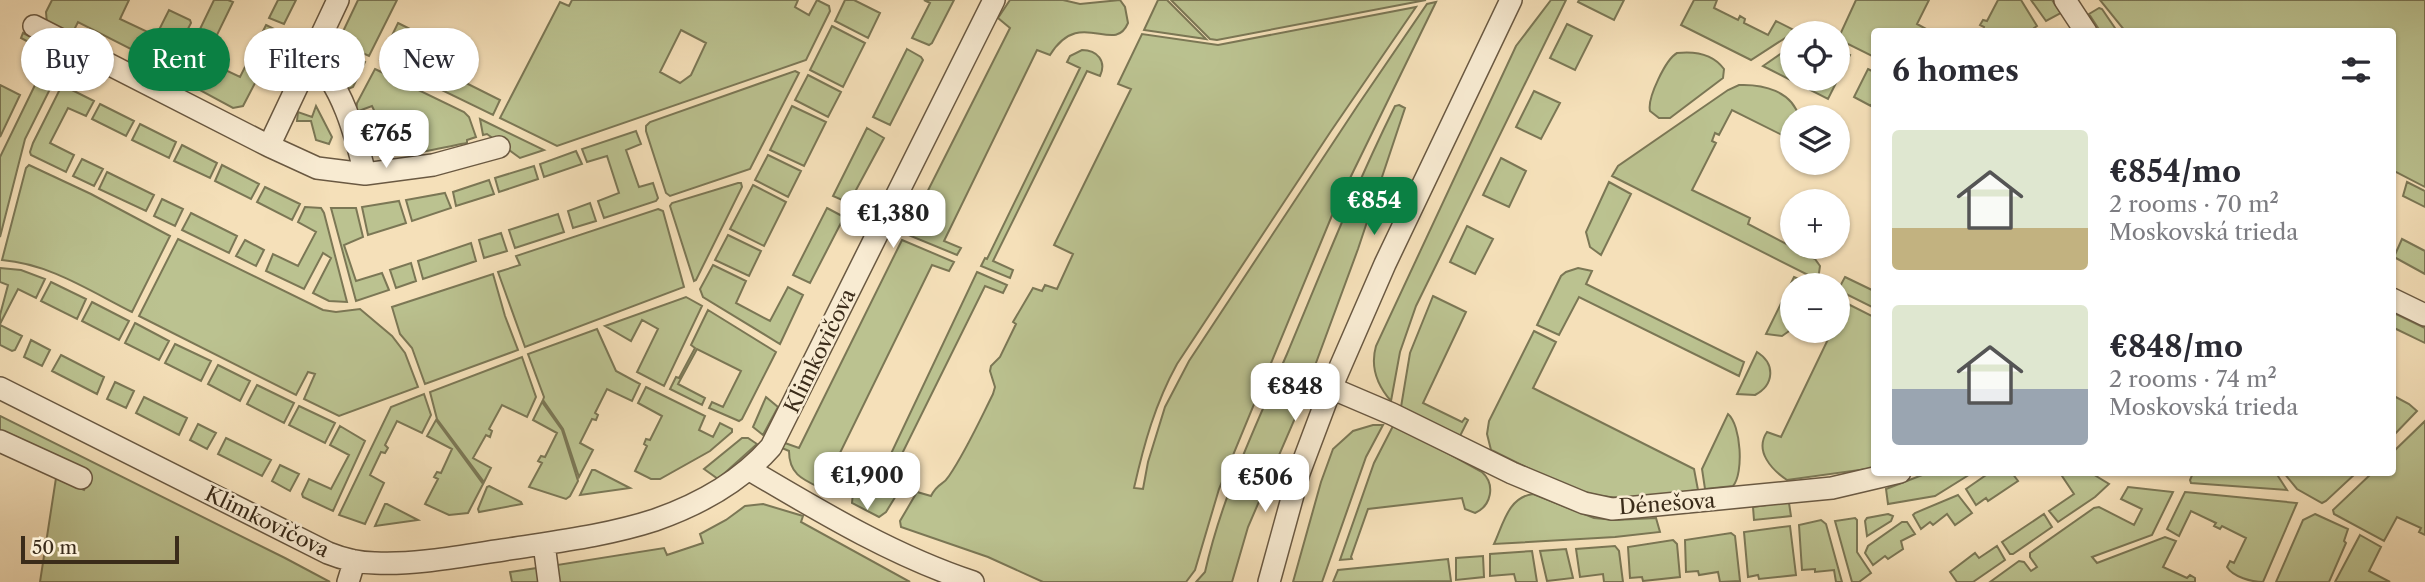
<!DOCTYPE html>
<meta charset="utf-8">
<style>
:root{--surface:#fff;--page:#f2f2f3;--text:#2b2b33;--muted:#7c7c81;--accent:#0b8043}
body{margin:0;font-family:"Libre Caslon Text",serif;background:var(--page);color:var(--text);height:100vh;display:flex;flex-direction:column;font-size:26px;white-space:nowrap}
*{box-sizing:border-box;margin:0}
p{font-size:23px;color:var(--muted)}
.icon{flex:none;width:38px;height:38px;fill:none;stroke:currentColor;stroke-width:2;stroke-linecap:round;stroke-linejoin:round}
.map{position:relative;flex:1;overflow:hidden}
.drawer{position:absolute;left:1871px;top:28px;width:525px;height:448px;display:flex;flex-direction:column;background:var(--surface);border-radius:7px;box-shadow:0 2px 5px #0004}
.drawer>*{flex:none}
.banner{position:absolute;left:21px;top:28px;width:665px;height:63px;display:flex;gap:14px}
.fabs{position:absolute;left:1780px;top:21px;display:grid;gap:14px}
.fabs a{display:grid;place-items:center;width:70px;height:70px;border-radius:50%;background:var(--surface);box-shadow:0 2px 5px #0004;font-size:35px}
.scale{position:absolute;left:21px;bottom:18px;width:158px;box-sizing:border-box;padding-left:7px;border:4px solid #3b2c1a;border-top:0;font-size:19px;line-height:24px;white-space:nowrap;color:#3b2c1a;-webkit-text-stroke:5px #f8ebd2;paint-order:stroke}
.price{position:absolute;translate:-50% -60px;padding:0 16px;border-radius:14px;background:#fff;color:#222;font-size:23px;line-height:46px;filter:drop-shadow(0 2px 4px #0008)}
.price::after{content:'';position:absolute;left:50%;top:42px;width:21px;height:16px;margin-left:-10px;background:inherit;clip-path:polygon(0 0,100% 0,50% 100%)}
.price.selected{background:var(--accent);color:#fff}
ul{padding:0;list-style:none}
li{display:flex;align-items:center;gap:21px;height:175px;padding:0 21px}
li span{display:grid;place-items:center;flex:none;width:196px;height:140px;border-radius:7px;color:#555}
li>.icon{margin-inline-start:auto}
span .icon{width:84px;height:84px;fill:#fffc;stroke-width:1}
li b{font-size:30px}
h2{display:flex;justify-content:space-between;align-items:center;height:84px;padding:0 21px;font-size:30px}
.tag{padding:0 24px;border-radius:32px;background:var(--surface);box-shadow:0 2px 5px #0004;font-size:24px;line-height:63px}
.tag.selected{background:var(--accent);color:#fff}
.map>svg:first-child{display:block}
</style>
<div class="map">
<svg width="2425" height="582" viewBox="0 0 2425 582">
<rect width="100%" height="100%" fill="#f5e0b9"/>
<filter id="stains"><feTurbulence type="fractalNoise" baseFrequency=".00286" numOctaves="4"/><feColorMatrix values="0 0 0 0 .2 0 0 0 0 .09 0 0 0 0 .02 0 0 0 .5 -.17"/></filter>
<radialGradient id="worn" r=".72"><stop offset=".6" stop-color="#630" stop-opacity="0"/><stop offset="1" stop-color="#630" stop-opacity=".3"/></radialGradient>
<path fill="#bbc290" stroke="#7b7755" stroke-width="2" fill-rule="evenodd" d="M52,0H129L120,19L156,36L169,10L190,20L191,23L168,68L78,22L71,36L47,24L46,12Z
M214,0H228L233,2L216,37L200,29Z
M278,0H296L284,24L269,18Z
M358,0H397L369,56L338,42Z
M572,0H798L795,7L809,15L817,0L829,6L830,11L806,60L557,146L500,118L560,2L569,6ZM681,30L706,43L691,75L680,83L660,72Z
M845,0H854L880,13L868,38L835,21Z
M924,0H954L932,43L929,45L912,38L930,3Z
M1010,0H1063L1080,4L1120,0L1125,7L1128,23C1114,56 1080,6 1050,55L1037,50L944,241L961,248L957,255L906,234L1010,28L998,18Z
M1158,0H1167L1206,39L1144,30Z
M1171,0H1426L1217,40L1210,39Z
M1551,0H1566L1416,306L1400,352L1391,401C1377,385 1370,367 1376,346L1516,46Z
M1579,0H1624L1614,20L1578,2Z
M1694,0H1717L1714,8L1738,20L1740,16L1745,19L1744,23L1768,35L1776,21L1796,31L1751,60L1681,25Z
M1856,0H1929L1917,24L1930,31L1874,32V57L1838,39Z
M1998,0H2021L2037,26L2030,31L1987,32L1983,30L1984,27L1980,25L1983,20L1987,21Z
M2031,0H2052L2061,13L2046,21Z
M2100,0H2425V187L2392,170V32L2125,31Z
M1436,2L1333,213L1219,489L1195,570L1186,582H1043L988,557L901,527L900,521L917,492L931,496C938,482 943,486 949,476C966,451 979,422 993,394L995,387L990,371L991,366L1000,357L1016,324L1013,322L1033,288L1042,291L1045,285L1057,289L1073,254L1054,245L1131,89L1118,84L1142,34L1218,45L1416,7L1331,131L1177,364C1155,404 1144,444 1134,488L1143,489L1148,462L1165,407L1189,361L1358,105L1427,4Z
M2099,8L2102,9L2117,31H2100L2089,14Z
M398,23L422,35L412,56L440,70L451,50L466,58L456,78L500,100L493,115L380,60Z
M1567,24L1592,36L1575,70L1550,58Z
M266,25L280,32L270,53L256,45Z
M832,26L865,43L843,87L810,70Z
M198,32L214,40L204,60L240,77L252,53L267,60L243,106L233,108L181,80L180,67Z
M23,33L67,55L25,139L0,237V157L36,83L29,70L36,46L21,38Z
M328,44L365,62L353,87L343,91L328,53Z
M1792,46V79H1838V50L1850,55L1828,99L1763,66Z
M907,49L921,57L923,60L890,125L873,117Z
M1082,50C1097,50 1107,61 1100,76L1087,71L993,261L1013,270L1010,278L981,266L985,258L987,259L1080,68L1067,62L1070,56Z
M1677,53C1695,51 1713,54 1724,69L1723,78L1670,118H1659L1650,111C1647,98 1666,59 1677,53Z
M375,69L464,112L469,117L476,137L467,140V143C448,146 392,161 378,151C372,146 369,139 365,132L381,125L372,106L356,112L357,103Z
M1868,69L1874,72V99L1871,106L1854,97Z
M795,71L799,73L750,169L670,196L666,193L646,131V126L650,122Z
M808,75L841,92L828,117L795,100Z
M0,85L20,95L0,137Z
M62,85L94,101L86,116L68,108L50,143L74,155L66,172L31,155L30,152L33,143Z
M1739,85C1763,84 1792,91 1799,117H1792V135L1790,139L1732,110L1719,135L1715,133L1712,141L1716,143L1692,190L1750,218L1748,224L1815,259L1820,266L1818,280L1612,176L1618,166L1728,90Z
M1534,91L1560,103L1541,139L1516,127Z
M100,104L134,121L126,136L92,119Z
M1399,105L1405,108L1358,249L1299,409L1248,527L1232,582H1196L1205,572C1222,496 1256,425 1287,354C1322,270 1355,187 1395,106Z
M316,106L332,137L329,144L316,140L311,121H297L298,112L312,117Z
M792,106L826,122L804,166L770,150Z
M480,119L544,150L520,158L487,134L483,135Z
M140,124L176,142L169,158L132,140Z
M867,128L884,138L849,203L833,196Z
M636,131L641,144L626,150L639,187L653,183L658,198L656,201L604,218L598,201L619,193L607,156L587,162L582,149Z
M182,145L217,163L210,178L174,161Z
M576,151L582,164L544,177L540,164Z
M768,155L801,171L788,197L755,180Z
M1501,158L1526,171L1509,207L1483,195Z
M82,159L103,169L94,186L73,176Z
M29,165L91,194L170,236L132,312C90,291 50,264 2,260L26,168Z
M222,165L259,184L251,199L215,181Z
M534,166L538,179L499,192L495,178Z
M107,172L154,195L146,211L99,189Z
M489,180L494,194L456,206L453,192Z
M1609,182L1631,194L1601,255L1590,247L1586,232Z
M2407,182L2425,191V207L2403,196Z
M738,183H741L742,187L696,280L694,281L670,206L672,203Z
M753,185L786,202L764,246L730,229Z
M265,187L300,204L292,220L257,202Z
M445,193L451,208L412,221L406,200Z
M162,199L183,209L175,226L154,216Z
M399,201L406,223L368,235L362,207Z
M590,203L596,221L573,228L568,211Z
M305,207L321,208L324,213L347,302L329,301L313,293L331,258L323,253L304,289L266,271L273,254L298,266L316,232L298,222Z
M331,208H356L363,237L344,245L356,281L382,273L389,290L356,301Z
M827,208L844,217L843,219L810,283L793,275Z
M658,209L663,211L684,287L525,347L498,272L520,265L516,256Z
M191,213L237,236L229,253L182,230Z
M558,214L564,232L515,248L509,230Z
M1467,226L1493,239L1475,274L1450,262Z
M501,233L507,251L484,258L479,240Z
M728,235L761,251L749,276L715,260Z
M178,239L323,310L336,312L360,309L392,336L405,353L418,387L339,416L304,399L315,374L308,372L296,395L139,316Z
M2402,239L2425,251V274L2394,257Z
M245,240L264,250L256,266L236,256Z
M902,240L954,262L949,271L932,265L837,459L849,465L838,485L829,492C808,481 789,478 789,451L782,448L785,443L799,448Z
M471,243L476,261L423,279L418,261Z
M411,263L416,281L396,288L390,270Z
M713,265L746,281L736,303L770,321L788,287L803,295L780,344L703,297L700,289Z
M0,268L21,270L45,279L36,298L18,289L0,324V315L8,285L0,282Z
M1578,268L1592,271L1586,284L1744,362L1739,376L1579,297L1559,335L1537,325L1561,276L1566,272Z
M977,272L1007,285L1003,293L985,286L889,480L902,486L886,512L879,517L852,503L853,493L864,471L880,477Z
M493,274L505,316L518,350L425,384L412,348L400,334L392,307Z
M1794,277L1812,285H1792V329L1782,336L1766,334Z
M1845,277L1874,291V308L1838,290Z
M51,282L86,299L77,319L41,301Z
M1433,296L1466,312L1423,403L1462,422L1465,418L1468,420L1460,436L1401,407L1410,353Z
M686,297L702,306L664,386L637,372L658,329L642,320L631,341L605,326Z
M92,302L129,321L119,340L82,321Z
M1846,303L1874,317V468L1787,480C1772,470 1754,451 1767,432L1781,437L1832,331H1838V319Z
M708,310L776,352L742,419L739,421L709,408L712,402L723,407L741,371L697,349L678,384L705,398L702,405L670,389L676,377L679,378L695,348L691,345Z
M2392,312L2425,328V343L2392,327Z
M135,323L169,341L159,360L125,343Z
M0,325L22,336L15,350L12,351L0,345Z
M597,329L616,371L640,384L632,401L607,389L595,413L598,415L596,420L592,419L580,443L593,450L579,477L563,429L543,400L544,397L528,354Z
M1534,331L1556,342L1533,388L1694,469L1698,490C1666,494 1632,501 1601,496C1569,491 1521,464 1491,450L1487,434L1489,421Z
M31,340L50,350L42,366L24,357Z
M175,344L211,361L201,381L165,363Z
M1757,352C1776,364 1774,385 1755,395L1737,394Z
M61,355L104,377L97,394L52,371Z
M522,357L536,397L527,417L502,405L489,429L492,431L490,437L486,435L473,458L491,468L484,482L437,419L430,392Z
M218,365L250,381L240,401L208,384Z
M115,382L134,391L126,408L107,399Z
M257,385L294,403L284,423L247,404Z
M646,387L705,416L699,430L713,437L720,423L732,429V432L710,451L660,479H651L635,471L647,446L644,444L646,439L650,440L662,416L638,403Z
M424,394L431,415L422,433L397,421L385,445L388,448L385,453L381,452L370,475L384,483L365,524L339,515L391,407Z
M2392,395L2409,404L2417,411L2392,437Z
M144,397L187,418L179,435L136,413Z
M766,397L778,407L763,435L753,427Z
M542,402L562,430L578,481L570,496L566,499L529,487L542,463L538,461L541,456L545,457L557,433L533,420Z
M299,406L335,423L325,443L289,425Z
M1728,414C1741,425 1744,473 1733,486L1705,489L1702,469Z
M0,416L285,558L330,582H40L56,478L84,490L89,479L0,435Z
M436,420L483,484L468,513L449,515L425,504L438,479L434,477L437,472L441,473L452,449L427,436Z
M2425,421V535L2419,532L2421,528L2397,517L2384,541L2334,514L2333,510L2372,473L2392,472V453Z
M198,424L216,433L207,449L190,440Z
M1373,425H1383L1366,457L1322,582H1293L1321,482L1333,449L1353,431Z
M340,426L365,441L333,511L303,497L302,494L309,479L331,489L349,455L330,445Z
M1393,426L1415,435L1482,472C1496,485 1491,506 1475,513L1465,509L1462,498L1368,509L1351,557L1352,559L1340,560L1374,463Z
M226,438L271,460L262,476L218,454Z
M742,438H748L757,444L718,479L704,469Z
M280,465L299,474L290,491L272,481Z
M592,470H595L630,488L580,495Z
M1930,472L1972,473L1935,496L1888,504L1886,489Z
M1989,473H2012L2018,481L1988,501L1986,498L1976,505L1966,489Z
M2060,473H2091L2109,484L2095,497L2058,522L2049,511L2074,494Z
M2193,473H2276L2287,490L2191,483L2190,480Z
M2284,473H2356L2326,501L2322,503L2297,489Z
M489,486L521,502L522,504L479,512L478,509L487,487Z
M2128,487L2173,492L2152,535L2092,557L2097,563L2165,537L2176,541L2163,567L2187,578L2190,575L2195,578V582H1990L2019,561L2024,562L2031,571L2037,567L2030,557V553L2094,508L2099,507L2134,525L2142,509L2121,499Z
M2185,492L2297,503L2263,582C2252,582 2233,577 2227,567L2230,561L2234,563L2246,538L2222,526L2220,529L2214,526L2216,523L2191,511L2179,536L2167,529Z
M1533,494L1594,518L1615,520L1656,518L1660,532L1615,537L1494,544C1503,525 1508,497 1533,494Z
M1958,495L1972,513L1955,525L1947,514L1933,525L1930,522L1921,529L1913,515L1915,513Z
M1787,502L1789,503L1791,516L1754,520L1753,507Z
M385,504H387L418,520L375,526Z
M763,504L803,516L801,522L910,582H559L557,565L664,548L667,555L703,543L700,534L726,520L745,506Z
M1888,514L1893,516L1891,521L1867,536L1865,521L1867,518Z
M2044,514L2052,527L2013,554H2010L2002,542Z
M2315,514L2348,529L2344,541L2346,543L2329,582H2276L2303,520Z
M1855,518L1857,520V552L1871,573L1859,582H1852L1835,521Z
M1821,520L1826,524L1842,582H1836L1834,570L1815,572V569L1802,570L1799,525Z
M1902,522H1907L1915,534L1901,541L1903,549L1888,559L1885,556L1873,565L1865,553L1868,546Z
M1790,526L1796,575L1759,579L1758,575L1748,577L1744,532Z
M1731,533L1735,536L1740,581L1720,582L1718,572L1699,575L1698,571L1686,572L1685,540Z
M2360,535L2381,547L2369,571L2390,582H2335Z
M1673,540L1677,544L1680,577L1643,581L1642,577L1630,578L1628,547Z
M1615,546L1619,551L1623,582H1604L1603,574L1580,577L1576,549Z
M1997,546L2005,560L1973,582H1957L1950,572L1975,553L1979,558Z
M1566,549L1573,578L1547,581L1540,551Z
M1532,551L1537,582H1516L1514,574L1490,576V554Z
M1483,556L1484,577L1456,580V558Z
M1448,559L1451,581L1333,582L1338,570Z
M537,568L539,582H512L510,572Z"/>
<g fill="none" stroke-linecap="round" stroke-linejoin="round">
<g stroke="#6a5942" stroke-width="24">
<path id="minor" d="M2065,0L2086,32
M34,26L269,146L338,0
M269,146L317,168L365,174C357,141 341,77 310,59
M365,174L433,165L499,147
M2392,299L2425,315
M0,388L328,553C343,559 359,563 375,563C417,565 461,556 503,550C553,542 606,536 655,520C698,505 741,481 771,447L994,0
M1331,388L1392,414L1512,473L1584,503L1612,509L1636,507L1832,488L1900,472
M0,441L81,478
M750,470C821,512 894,556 973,582
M544,544L549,582
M348,582L352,569L351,560
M1269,582L1299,473L1331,388L1385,264L1511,0"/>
</g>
<use href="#minor" stroke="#f8ebd2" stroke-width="21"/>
</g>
<g text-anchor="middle" stroke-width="5" stroke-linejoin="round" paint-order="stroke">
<g font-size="21" fill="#3b2c1a" stroke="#f8ebd2">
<text transform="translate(820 351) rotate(-64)" y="7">Klimkovičova</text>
<text transform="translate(1667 504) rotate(-4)" y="7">Dénešova</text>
<text transform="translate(267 522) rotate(26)" y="7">Klimkovičova</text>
</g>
</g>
<rect width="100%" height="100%" filter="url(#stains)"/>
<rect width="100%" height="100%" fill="url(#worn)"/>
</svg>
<div class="fabs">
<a><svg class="icon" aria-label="locate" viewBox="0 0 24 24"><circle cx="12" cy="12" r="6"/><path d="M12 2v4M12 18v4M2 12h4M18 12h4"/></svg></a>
<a><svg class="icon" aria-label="layers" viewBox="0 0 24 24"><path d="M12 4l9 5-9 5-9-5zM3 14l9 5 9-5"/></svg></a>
<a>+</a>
<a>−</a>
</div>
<div class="scale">50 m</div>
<b class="price" style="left:386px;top:170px">€765</b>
<b class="price selected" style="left:1374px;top:237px">€854</b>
<b class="price" style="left:893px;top:250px">€1,380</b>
<b class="price" style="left:1295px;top:423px">€848</b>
<b class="price" style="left:867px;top:512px">€1,900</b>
<b class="price" style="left:1265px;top:514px">€506</b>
<div class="banner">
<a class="tag">Buy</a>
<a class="tag selected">Rent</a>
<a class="tag">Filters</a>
<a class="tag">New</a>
</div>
<section class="drawer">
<h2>6 homes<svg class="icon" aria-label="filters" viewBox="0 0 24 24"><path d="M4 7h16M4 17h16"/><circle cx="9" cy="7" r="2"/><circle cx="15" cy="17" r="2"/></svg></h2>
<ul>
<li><span style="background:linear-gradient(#dfe7d0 70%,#c2b280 0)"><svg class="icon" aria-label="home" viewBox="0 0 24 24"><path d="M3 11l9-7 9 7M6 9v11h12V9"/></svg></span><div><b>€854/mo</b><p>2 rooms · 70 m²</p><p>Moskovská trieda</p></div></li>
<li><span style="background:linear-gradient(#dfe7d0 60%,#9aa5b1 0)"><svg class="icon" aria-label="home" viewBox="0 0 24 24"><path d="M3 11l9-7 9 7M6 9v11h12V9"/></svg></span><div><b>€848/mo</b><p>2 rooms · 74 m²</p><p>Moskovská trieda</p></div></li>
</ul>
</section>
</div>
